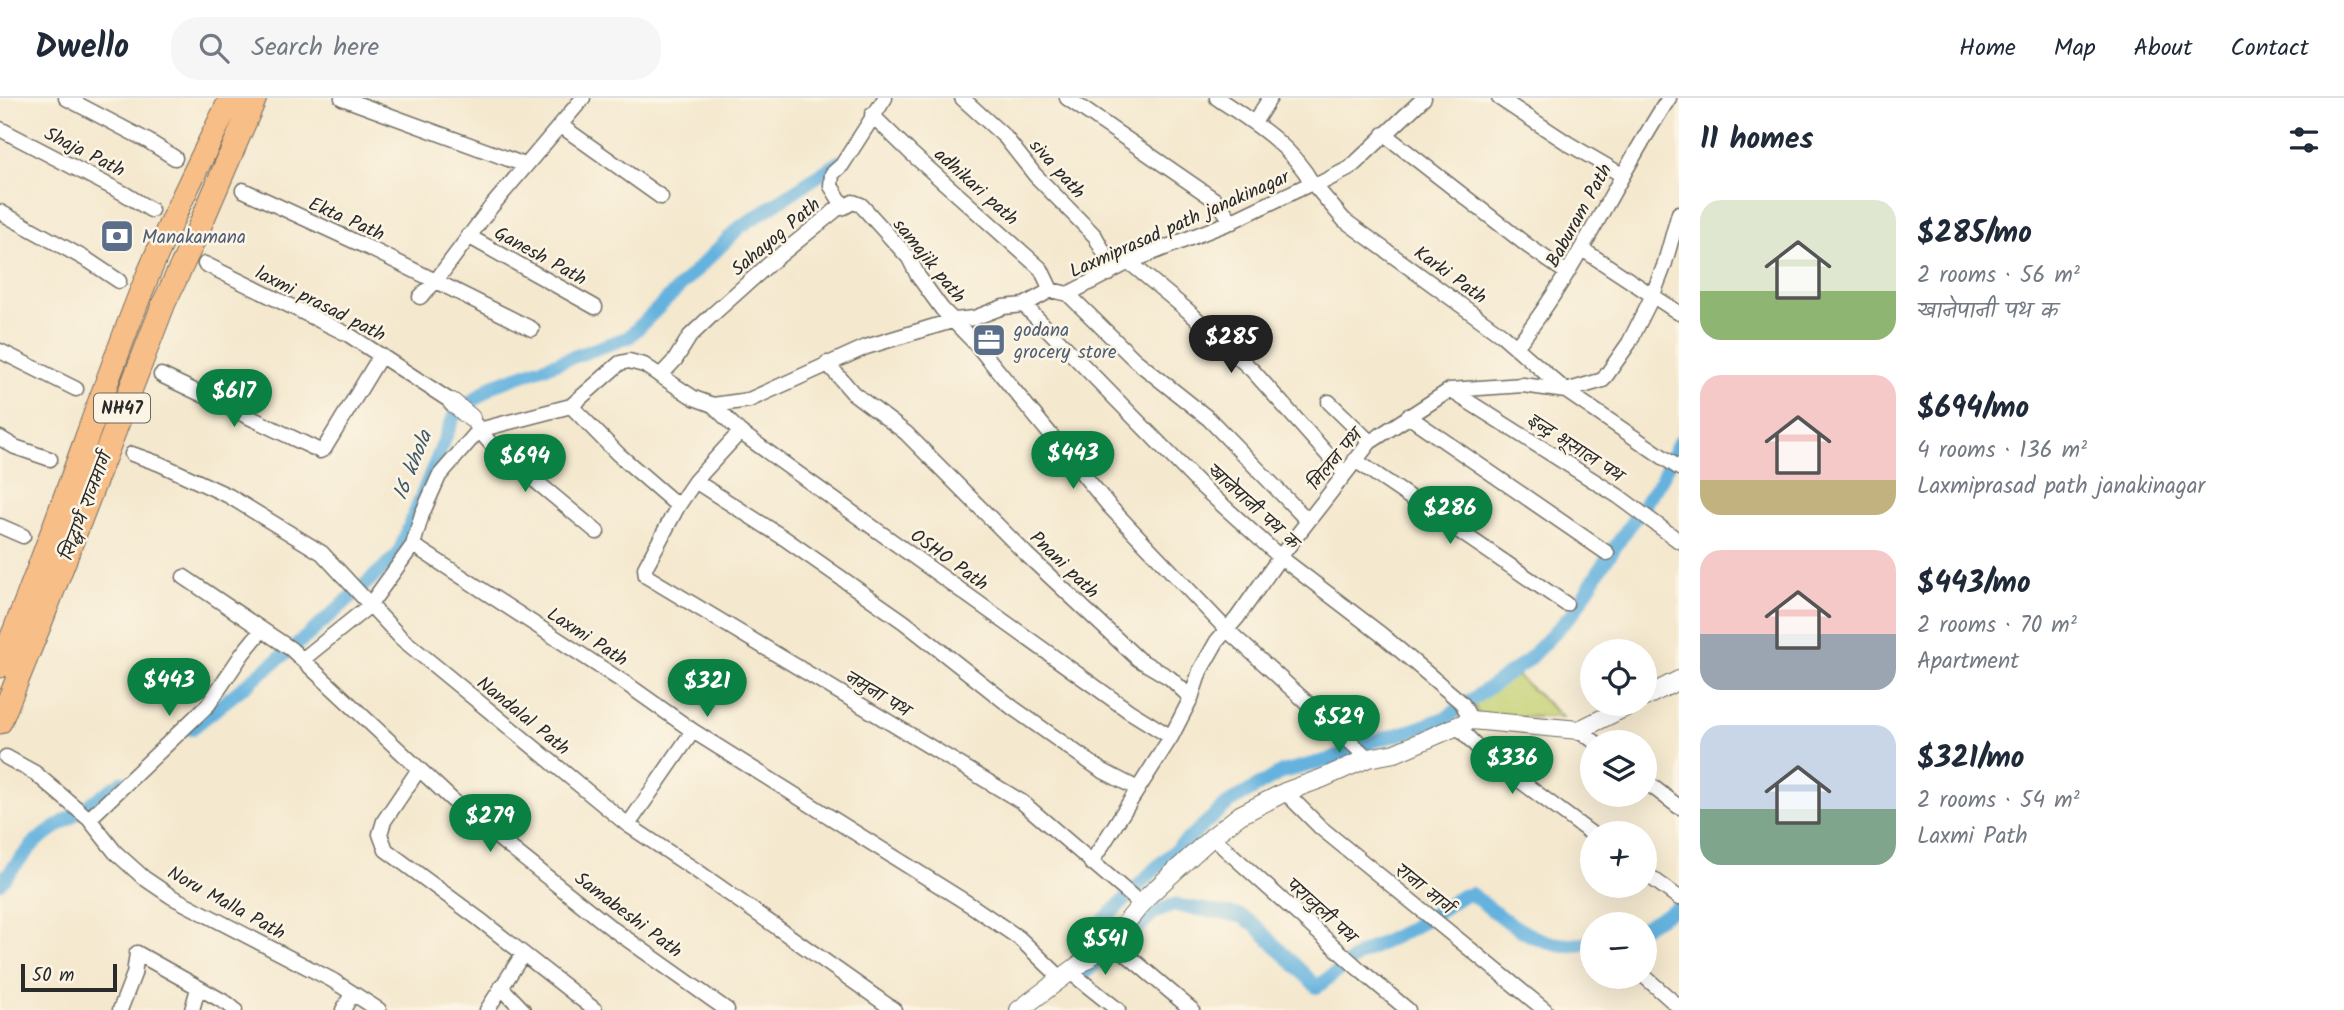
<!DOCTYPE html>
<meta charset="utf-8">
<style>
:root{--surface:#fff;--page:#f6f6f7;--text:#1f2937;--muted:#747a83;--line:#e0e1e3;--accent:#0b8043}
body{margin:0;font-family:Kalam,"Playpen Sans Deva",sans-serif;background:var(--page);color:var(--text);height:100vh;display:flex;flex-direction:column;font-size:26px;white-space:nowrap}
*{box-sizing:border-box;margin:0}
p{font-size:23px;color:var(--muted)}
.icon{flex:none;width:38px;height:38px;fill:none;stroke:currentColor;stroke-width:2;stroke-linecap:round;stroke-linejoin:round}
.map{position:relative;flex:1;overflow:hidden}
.sheet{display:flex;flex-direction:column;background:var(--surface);width:665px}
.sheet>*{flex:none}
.fabs{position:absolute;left:1580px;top:541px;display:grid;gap:14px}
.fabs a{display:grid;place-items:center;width:77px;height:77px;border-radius:50%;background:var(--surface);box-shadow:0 7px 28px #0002;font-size:35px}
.scale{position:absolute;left:21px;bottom:18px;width:96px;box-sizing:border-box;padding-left:7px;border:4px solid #2b2b2b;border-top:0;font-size:19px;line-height:24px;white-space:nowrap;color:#2b2b2b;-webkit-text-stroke:5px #fcf5e5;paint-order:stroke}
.price{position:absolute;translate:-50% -60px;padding:0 16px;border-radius:24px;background:var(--accent);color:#fff;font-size:23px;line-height:46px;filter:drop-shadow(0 2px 4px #0008)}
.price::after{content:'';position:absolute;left:50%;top:42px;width:21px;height:16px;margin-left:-10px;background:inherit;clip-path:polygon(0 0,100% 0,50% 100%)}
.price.current{background:#222;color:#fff}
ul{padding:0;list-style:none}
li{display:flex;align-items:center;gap:21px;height:175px;padding:0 21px}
li span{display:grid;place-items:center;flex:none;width:196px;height:140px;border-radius:21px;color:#555}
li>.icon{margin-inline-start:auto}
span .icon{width:84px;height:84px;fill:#fffc;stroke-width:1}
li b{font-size:30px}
h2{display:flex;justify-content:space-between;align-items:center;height:84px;padding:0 21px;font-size:30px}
header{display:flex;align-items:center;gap:42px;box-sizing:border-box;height:98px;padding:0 35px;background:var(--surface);border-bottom:2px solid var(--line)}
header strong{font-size:33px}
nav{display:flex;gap:38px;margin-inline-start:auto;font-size:24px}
.search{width:490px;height:63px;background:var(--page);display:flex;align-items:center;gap:18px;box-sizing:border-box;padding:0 24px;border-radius:28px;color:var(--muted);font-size:26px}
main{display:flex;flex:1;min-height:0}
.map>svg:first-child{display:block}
</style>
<header>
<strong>Dwello</strong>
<div class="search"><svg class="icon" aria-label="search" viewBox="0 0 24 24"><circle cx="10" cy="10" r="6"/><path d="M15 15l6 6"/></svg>Search here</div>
<nav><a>Home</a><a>Map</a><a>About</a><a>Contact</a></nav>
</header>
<main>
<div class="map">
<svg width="1679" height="912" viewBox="0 0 1679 912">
<rect width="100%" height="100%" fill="#fcf5e5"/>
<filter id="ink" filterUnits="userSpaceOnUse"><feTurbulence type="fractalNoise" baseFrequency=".0143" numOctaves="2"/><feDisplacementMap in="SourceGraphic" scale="14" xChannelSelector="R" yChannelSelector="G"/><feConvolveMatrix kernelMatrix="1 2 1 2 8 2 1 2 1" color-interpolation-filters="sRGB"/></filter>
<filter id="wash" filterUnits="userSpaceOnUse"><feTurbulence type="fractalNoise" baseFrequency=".00686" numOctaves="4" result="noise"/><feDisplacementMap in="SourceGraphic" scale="28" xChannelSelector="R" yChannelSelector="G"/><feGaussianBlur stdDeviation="1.57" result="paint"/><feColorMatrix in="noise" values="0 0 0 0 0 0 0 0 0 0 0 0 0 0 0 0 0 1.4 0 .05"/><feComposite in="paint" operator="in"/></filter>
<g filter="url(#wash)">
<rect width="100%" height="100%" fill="#f4e8ce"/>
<path fill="#c2d072" stroke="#767e4e" stroke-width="2" d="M1512,573L1562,619H1479L1472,602Z"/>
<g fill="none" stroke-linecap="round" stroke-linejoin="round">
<path stroke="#65b2de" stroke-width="14" d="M191,631L306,539L398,457L454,318L492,288L629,239L740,129L839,64
M0,785L36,743L122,684
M1645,828L1679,809
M1082,844L1157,769L1227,706L1282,674L1328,662L1374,643L1413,632L1447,619L1527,563L1573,515L1602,468L1661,382L1679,344
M1081,877L1125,844L1153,815L1174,807L1241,818L1254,826L1317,889L1360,856L1410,831L1462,798L1471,796C1507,823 1544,858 1592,844"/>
</g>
</g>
<g filter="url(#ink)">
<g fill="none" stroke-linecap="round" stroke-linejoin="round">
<g stroke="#716d64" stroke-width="17">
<path id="minor" d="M66,0L148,43L175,60
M342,0L525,67
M962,0L1005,39L1035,77L1095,138L1109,164V176
M1067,0L1218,104L1232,124
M1217,0C1254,25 1290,46 1312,85
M1499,0L1569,46L1622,77
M872,17L911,55L1041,171L1051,192
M1254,25L1270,0
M560,27L661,99
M0,31L125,96L151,112
M1384,36L1528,148L1567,175
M1315,88L1344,122L1502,237L1566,293L1679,370
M243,92L371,151L532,231
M844,109L853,104L861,107L909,160L918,178L942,211L976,246L1110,409L1226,531L1368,660
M0,114L89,163L119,183
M468,138L595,209
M1582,151L1679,215
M1129,164L1187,212L1253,273L1344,375
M205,166L349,237L452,304
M1068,196L1135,262L1209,321L1308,423
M420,199L435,184L491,109L583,0
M1024,207L1199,386L1280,459L1382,537L1462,605L1471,622
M1516,249C1577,173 1615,82 1669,0
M0,253L76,291
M827,265L853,295L906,335L1027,457L1138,561L1170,580L1191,600
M161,277L320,353L324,351L381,257
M660,278L675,262L690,238L712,217L768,167L837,111L844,109L831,88L832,76L842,67L885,0
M1450,292L1618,398L1679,443
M1329,304L1370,344
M713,307L740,334L1129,613L1171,639
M571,308L618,356L678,408L695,383
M1408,318L1607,455
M476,327L479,332L571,308L620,265L629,263L644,267L694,300L713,307L749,302L866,249L955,222L974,220L1003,209L1024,207L1051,192L1068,196L1129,164L1228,125L1312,85L1315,88L1350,70L1424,0
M740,334L695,383L784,440L904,524L1013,610L1101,672L1138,691
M0,340L15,349L50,361
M132,356L160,366L229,398L322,455L401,540L628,727L697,773L894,912
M1355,362L1566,506
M678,408L645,470L646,478L1022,704L1141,806
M0,428L23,438
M597,434L491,346L479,332L439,378L422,416L413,447L628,587L693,633L972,808L1019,840L1061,880
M184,479L291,551L463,712L610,829L727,912
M302,562L369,508L413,447
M1458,629L1484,656L1592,736
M1579,632L1595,644
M6,659L35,675L89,721L115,754L144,780L172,799L332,882L379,912
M419,671L384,723L380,736L386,752L479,821L595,912
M1645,683L1679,709
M1285,694L1321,730L1545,912
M89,721L208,607L243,555L261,533
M628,727L693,633
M1212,739L1359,871L1408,912
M1091,765L1171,639L1191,600L1200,573L1217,543L1237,520L1280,459L1370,344L1450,292L1523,287L1566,293L1603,282L1629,245L1652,199L1664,168L1679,115
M1645,775L1679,800
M1111,843L1192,912
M1069,873L1118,912
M1644,878L1679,909
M501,889L523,912
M120,912L134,876L137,855L228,906L235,912
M192,912L198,890
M343,912L352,896
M487,912L523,856"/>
</g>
<g stroke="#716d64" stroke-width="20">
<path id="tertiary" d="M452,304L471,320
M1645,599L1679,582
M1019,912L1111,843L1149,797L1212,739L1240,717L1285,694L1323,680L1368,660L1395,655L1471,622L1579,632L1632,606"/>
</g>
<g stroke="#716d64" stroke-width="25">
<path id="trunk" d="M0,568C51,447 91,321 139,199C166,131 199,65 231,0
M0,624L40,526L164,205L192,146L255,0"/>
</g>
<use href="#minor" stroke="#fff" stroke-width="14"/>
<use href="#tertiary" stroke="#fff" stroke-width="18"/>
<use href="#trunk" stroke="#f7be87" stroke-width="23"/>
</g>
</g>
<defs>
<g id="bank-square" transform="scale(1.75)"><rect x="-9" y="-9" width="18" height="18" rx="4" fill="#5c6f8a" stroke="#fcf5e5"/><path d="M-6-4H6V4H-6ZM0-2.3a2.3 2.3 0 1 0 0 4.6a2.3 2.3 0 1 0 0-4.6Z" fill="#fff"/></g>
<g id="office-square" transform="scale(1.75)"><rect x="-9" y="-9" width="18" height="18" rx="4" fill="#5c6f8a" stroke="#fcf5e5"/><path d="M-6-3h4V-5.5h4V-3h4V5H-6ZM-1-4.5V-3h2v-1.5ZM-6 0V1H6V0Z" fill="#fff"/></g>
</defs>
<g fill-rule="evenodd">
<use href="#bank-square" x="117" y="138"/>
<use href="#office-square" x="989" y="242"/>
</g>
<g text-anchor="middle" stroke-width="5" stroke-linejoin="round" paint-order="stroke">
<rect fill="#fcf5e5" stroke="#6a6863" stroke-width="2" x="94" y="295.5" width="56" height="29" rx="5"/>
<g font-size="18" font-weight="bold" fill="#2b2b2b">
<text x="122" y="316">NH47</text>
</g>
<g font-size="19" fill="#2b2b2b" stroke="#fcf5e5">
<text transform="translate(85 53) rotate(27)" y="7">Shaja Path</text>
<text transform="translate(1058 70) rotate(48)" y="7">siva path</text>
<text transform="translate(977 88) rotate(42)" y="7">adhikari path</text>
<text transform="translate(1578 117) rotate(-61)" y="7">Baburam Path</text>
<text transform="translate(347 120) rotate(24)" y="7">Ekta Path</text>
<text transform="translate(1179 125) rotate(-24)" y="7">Laxmiprasad path janakinagar</text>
<text transform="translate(775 138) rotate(-40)" y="7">Sahayog Path</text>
<text transform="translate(541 157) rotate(29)" y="7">Ganesh Path</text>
<text transform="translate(930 162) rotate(51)" y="7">samajik path</text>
<text transform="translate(1451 176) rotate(36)" y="7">Karki Path</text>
<text transform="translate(321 205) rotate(27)" y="7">laxmi prasad path</text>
<text transform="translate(1576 349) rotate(33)" y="7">इन्द्र भूसाल पथ</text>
<text transform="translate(1334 361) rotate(-50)" y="7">मिलन पथ</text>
<text transform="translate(85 408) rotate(-69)" y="7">सिद्धार्थ राजमार्ग</text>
<text transform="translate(1254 408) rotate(42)" y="7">खानेपानी पथ क</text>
<text transform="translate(950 461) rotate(36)" y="7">OSHO Path</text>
<text transform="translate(1065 466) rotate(44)" y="7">Pnani path</text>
<text transform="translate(588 538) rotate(33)" y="7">Laxmi Path</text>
<text transform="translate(878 595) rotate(31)" y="7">नमुना पथ</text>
<text transform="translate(524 617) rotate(39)" y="7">Nandalal Path</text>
<text transform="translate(1425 790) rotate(39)" y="7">राना मार्ग</text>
<text transform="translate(227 804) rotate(29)" y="7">Noru Malla Path</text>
<text transform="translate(1322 812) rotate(42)" y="7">पराजुली पथ</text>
<text transform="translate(629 816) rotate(37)" y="7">Samabeshi Path</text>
</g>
<g font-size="19" fill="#4e5e75" stroke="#fcf5e5" text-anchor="start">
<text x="142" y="145">Manakamana</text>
<text x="1014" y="238">godana<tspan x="1014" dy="22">grocery store</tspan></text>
</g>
<g font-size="21" font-style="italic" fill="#3f5a6a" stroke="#fcf5e5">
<text transform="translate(412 367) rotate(-68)" y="7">16 khola</text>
</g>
</g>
</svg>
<div class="fabs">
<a><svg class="icon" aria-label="locate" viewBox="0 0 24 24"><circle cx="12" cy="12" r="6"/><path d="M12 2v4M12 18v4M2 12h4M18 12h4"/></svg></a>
<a><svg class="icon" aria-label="layers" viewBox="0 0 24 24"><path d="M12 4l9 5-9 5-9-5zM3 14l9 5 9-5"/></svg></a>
<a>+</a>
<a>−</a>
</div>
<div class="scale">50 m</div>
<b class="price current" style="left:1231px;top:277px">$285</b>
<b class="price" style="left:234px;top:331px">$617</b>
<b class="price" style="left:1073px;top:393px">$443</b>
<b class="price" style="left:525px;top:396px">$694</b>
<b class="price" style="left:1450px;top:448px">$286</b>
<b class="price" style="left:169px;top:620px">$443</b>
<b class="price" style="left:707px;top:621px">$321</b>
<b class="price" style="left:1339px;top:657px">$529</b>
<b class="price" style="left:1512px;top:698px">$336</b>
<b class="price" style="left:490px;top:756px">$279</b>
<b class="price" style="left:1105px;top:879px">$541</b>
</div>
<section class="sheet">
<h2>11 homes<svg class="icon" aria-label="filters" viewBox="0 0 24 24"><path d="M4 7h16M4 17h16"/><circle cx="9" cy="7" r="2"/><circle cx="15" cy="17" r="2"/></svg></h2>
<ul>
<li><span style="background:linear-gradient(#dfe7d0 65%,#8fb573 0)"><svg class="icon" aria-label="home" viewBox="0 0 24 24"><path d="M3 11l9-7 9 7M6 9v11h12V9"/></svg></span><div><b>$285/mo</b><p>2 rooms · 56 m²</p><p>खानेपानी पथ क</p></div></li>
<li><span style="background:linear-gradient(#f6c9c9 75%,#c2b280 0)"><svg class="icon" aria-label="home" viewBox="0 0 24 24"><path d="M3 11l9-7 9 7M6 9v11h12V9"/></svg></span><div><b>$694/mo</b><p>4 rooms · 136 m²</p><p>Laxmiprasad path janakinagar</p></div></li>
<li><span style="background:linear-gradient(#f6c9c9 60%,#9aa5b1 0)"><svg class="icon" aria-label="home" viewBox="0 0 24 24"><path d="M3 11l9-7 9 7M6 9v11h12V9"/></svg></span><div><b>$443/mo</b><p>2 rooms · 70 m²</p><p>Apartment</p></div></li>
<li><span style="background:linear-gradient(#c9d6e8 60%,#7fa58c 0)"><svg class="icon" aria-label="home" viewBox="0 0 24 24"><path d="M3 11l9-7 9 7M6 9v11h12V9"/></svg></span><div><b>$321/mo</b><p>2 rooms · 54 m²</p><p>Laxmi Path</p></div></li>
</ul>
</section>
</main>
